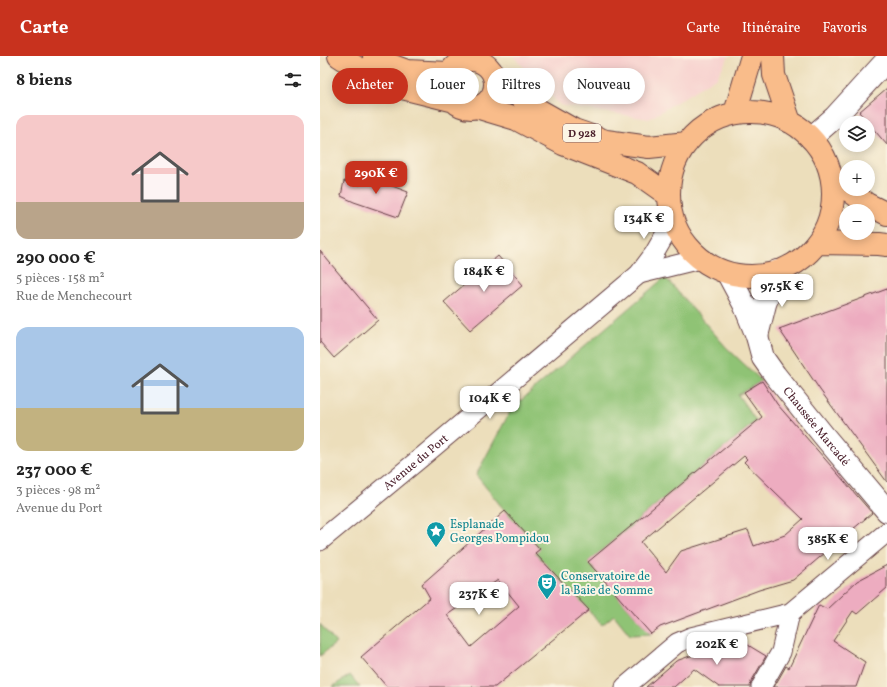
<!DOCTYPE html>
<html lang="fr">
<meta charset="utf-8">
<style>
:root{--surface:#fff;--page:#f6f6f6;--text:#222;--muted:#767676;--accent:#c8321e}
body{margin:0;font-family:Vollkorn,serif;background:var(--page);color:var(--text);height:100vh;display:flex;flex-direction:column;font-size:15px;white-space:nowrap}
*{box-sizing:border-box;margin:0}
p{font-size:13px;color:var(--muted)}
.icon{flex:none;width:22px;height:22px;fill:none;stroke:currentColor;stroke-width:2;stroke-linecap:round;stroke-linejoin:round}
.map{position:relative;flex:1;overflow:hidden}
.sheet{display:flex;flex-direction:column;background:var(--surface);width:320px}
.sheet>*{flex:none}
.guide{position:absolute;left:12px;top:12px;width:380px;height:36px;display:flex;gap:8px}
.tools{position:absolute;left:519px;top:60px;display:grid;gap:8px}
.tools a{display:grid;place-items:center;width:36px;height:36px;border-radius:50%;background:var(--surface);box-shadow:0 2px 10px #0003;font-size:20px}
.price{position:absolute;translate:-50% -34px;padding:0 9px;border-radius:8px;background:#fff;color:#222;font-size:13px;line-height:26px;filter:drop-shadow(0 1px 2px #0008)}
.price::after{content:'';position:absolute;left:50%;top:24px;width:12px;height:9px;margin-left:-6px;background:inherit;clip-path:polygon(0 0,100% 0,50% 100%)}
.price.active{background:var(--accent);color:#fff}
ul{padding:0;list-style:none}
li{display:grid;align-content:center;gap:8px;height:212px;padding:0 16px}
li span{display:grid;place-items:center;height:124px;border-radius:12px;color:#555}
li>.icon{margin-inline-start:auto}
span .icon{width:72px;height:72px;fill:#fffc;stroke-width:1}
li b{font-size:17px}
h2{display:flex;justify-content:space-between;align-items:center;height:48px;padding:0 16px;font-size:17px}
.tag{padding:0 14px;border-radius:18px;background:var(--surface);box-shadow:0 2px 10px #0003;font-size:14px;line-height:36px}
.tag.active{background:var(--accent);color:#fff}
header{display:flex;align-items:center;gap:24px;box-sizing:border-box;height:56px;padding:0 20px;background:var(--accent);color:#fff}
header strong{font-size:19px}
nav{display:flex;gap:22px;margin-inline-start:auto;font-size:14px}
main{display:flex;flex:1;min-height:0}
.map>svg:first-child{display:block}
</style>
<header>
<strong>Carte</strong>
<nav><a>Carte</a><a>Itinéraire</a><a>Favoris</a></nav>
</header>
<main>
<section class="sheet">
<h2>8 biens<svg class="icon" aria-label="filters" viewBox="0 0 24 24"><path d="M4 7h16M4 17h16"/><circle cx="9" cy="7" r="2"/><circle cx="15" cy="17" r="2"/></svg></h2>
<ul>
<li><span style="background:linear-gradient(#f6c9c9 70%,#b9a48a 0)"><svg class="icon" aria-label="home" viewBox="0 0 24 24"><path d="M3 11l9-7 9 7M6 9v11h12V9"/></svg></span><div><b>290 000 €</b><p>5 pièces · 158 m²</p><p>Rue de Menchecourt</p></div></li>
<li><span style="background:linear-gradient(#a9c7e8 65%,#c2b280 0)"><svg class="icon" aria-label="home" viewBox="0 0 24 24"><path d="M3 11l9-7 9 7M6 9v11h12V9"/></svg></span><div><b>237 000 €</b><p>3 pièces · 98 m²</p><p>Avenue du Port</p></div></li>
</ul>
</section>
<div class="map">
<svg width="567" height="631" viewBox="0 0 567 631">
<rect width="100%" height="100%" fill="#fcf5e5"/>
<filter id="ink" filterUnits="userSpaceOnUse"><feTurbulence type="fractalNoise" baseFrequency=".025" numOctaves="2"/><feDisplacementMap in="SourceGraphic" scale="8" xChannelSelector="R" yChannelSelector="G"/><feConvolveMatrix kernelMatrix="1 2 1 2 8 2 1 2 1" color-interpolation-filters="sRGB"/></filter>
<filter id="wash" filterUnits="userSpaceOnUse"><feTurbulence type="fractalNoise" baseFrequency=".012" numOctaves="4" result="noise"/><feDisplacementMap in="SourceGraphic" scale="16" xChannelSelector="R" yChannelSelector="G"/><feGaussianBlur stdDeviation="0.9" result="paint"/><feColorMatrix in="noise" values="0 0 0 0 0 0 0 0 0 0 0 0 0 0 0 0 0 1.4 0 .05"/><feComposite in="paint" operator="in"/></filter>
<g filter="url(#wash)">
<rect width="100%" height="100%" fill="#ecdebb"/>
<path fill="#f7d0ce" d="M193,0H409L397,21L329,63L240,49Z"/>
<path fill="#8fc374" stroke="#6c7150" d="M345,221L406,291L442,325L418,339L436,365L268,506L331,578L310,579L294,559L282,569L215,497L220,493L185,455L156,419L192,352Z
M0,568L16,587L0,600Z
M30,619L40,631H12Z"/>
<g id="blocks">
<path fill="#edacc0" fill-rule="evenodd" d="M567,32V89L539,56Z
M43,119L88,136L78,161L34,146L21,140L24,125L40,129Z
M0,195L58,264L14,302L0,286Z
M178,200L203,229L150,274L124,246Z
M567,233V426L500,334L459,273Z
M442,325L457,348L552,457L473,524L439,534L340,571L331,578L268,506L442,361L424,336ZM424,400L427,403L424,406L483,463L465,479L434,490L428,474L361,495L346,516L321,486Z
M185,455L220,493L215,497L269,554L175,631H67L41,601L110,542L102,528ZM178,524L199,550L151,591L127,559Z
M567,509V532L537,558L533,555L513,585L545,606L536,631H454L466,610L469,612L499,549L507,553L537,525Z
M418,583L446,600L431,626L430,631H399L374,613L354,631H326L356,605Z"/>
</g>
</g>
<g filter="url(#ink)">
<use href="#blocks" fill-opacity="0" stroke="#623c41" stroke-width="1"/>
<g fill="none" stroke-linecap="round" stroke-linejoin="round">
<g stroke="#623c41" stroke-width="21">
<g id="minor">
<path d="M319,218L380,203"/>
<path id="s1" d="M0,485L103,400L319,218L334,198L353,165"/>
<path d="M305,631L357,587L371,581L470,557L567,476"/>
<path d="M441,631L461,596L470,557"/>
</g>
</g>
<g stroke="#623c41" stroke-width="24">
<g id="tertiary">
<path d="M491,82L515,61L567,4"/>
<path id="s2" d="M408,218L424,248L437,280L443,302L455,319L504,380L567,455"/>
<path d="M437,280L445,248L457,215"/>
</g>
</g>
<g stroke="#623c41" stroke-width="24">
<path id="primary" d="M19,0L47,18L74,30L135,45
M54,0L68,8L87,15L129,17
M453,0L454,19L470,66
M127 28a24 24 0 1 1 48 0a24 24 0 1 1-48 0Z
M174,19L208,48L254,74L286,85L329,91L367,87
M156,51L196,63L243,88L317,117L348,139
M349 138a82 82 0 1 1 164 0a82 82 0 1 1-164 0Z
M415,57L432,0
M527,133L547,148L567,158
M497,187L559,188L567,189"/>
</g>
<use href="#minor" stroke="#fff" stroke-width="19"/>
<use href="#tertiary" stroke="#fff" stroke-width="22"/>
<use href="#primary" stroke="#f9bc8a" stroke-width="22"/>
</g>
</g>
<defs>
<g id="sight-pin" transform="scale(1)"><path d="M0 17L-7.5 6A9.5 9.5 0 1 1 7.5 6Z" fill="#0f9aa8" stroke="#fcf5e5"/><path d="M0-6L1.8-2.2L6-1.7L2.9 1.2L3.7 5.4L0 3.3L-3.7 5.4L-2.9 1.2L-6-1.7L-1.8-2.2Z" fill="#fff"/></g>
<g id="theatre-pin" transform="scale(1)"><path d="M0 17L-7.5 6A9.5 9.5 0 1 1 7.5 6Z" fill="#0f9aa8" stroke="#fcf5e5"/><path d="M-5-5.5Q0-4 5-5.5V0Q5 5 0 6Q-5 5-5 0ZM-3.3-2.5H-1v1.5H-3.3ZM1-2.5H3.3v1.5H1ZM-2.8 1Q0 5.5 2.8 1Z" fill="#fff"/></g>
</defs>
<g fill-rule="evenodd">
<use href="#sight-pin" x="116" y="475"/>
<use href="#theatre-pin" x="227" y="527"/>
</g>
<g text-anchor="middle" stroke-width="4" stroke-linejoin="round" paint-order="stroke">
<rect fill="#fcf5e5" stroke="#7f5f63" stroke-width="1" x="243" y="68" width="38" height="18" rx="3"/>
<g font-size="11" font-weight="bold" fill="#4a1f2b">
<text x="262" y="81">D 928</text>
</g>
<g font-size="12" fill="#4a1f2b" stroke="#fcf5e5">
<text dy="4" stroke="none"><textPath href="#s2" startOffset="178">Chaussée Marcadé</textPath></text>
<text dy="4" stroke="none"><textPath href="#s1" startOffset="124">Avenue du Port</textPath></text>
</g>
<g font-size="12" fill="#0d838f" stroke="#fcf5e5" text-anchor="start">
<text x="130" y="472">Esplanade<tspan x="130" dy="14">Georges Pompidou</tspan></text>
<text x="241" y="524">Conservatoire de<tspan x="241" dy="14">la Baie de Somme</tspan></text>
</g>
</g>
</svg>
<div class="tools">
<a><svg class="icon" aria-label="layers" viewBox="0 0 24 24"><path d="M12 4l9 5-9 5-9-5zM3 14l9 5 9-5"/></svg></a>
<a>+</a>
<a>−</a>
</div>
<b class="price active" style="left:56px;top:139px">290K €</b>
<b class="price" style="left:324px;top:184px">134K €</b>
<b class="price" style="left:164px;top:237px">184K €</b>
<b class="price" style="left:462px;top:252px">97.5K €</b>
<b class="price" style="left:170px;top:364px">104K €</b>
<b class="price" style="left:508px;top:505px">385K €</b>
<b class="price" style="left:159px;top:560px">237K €</b>
<b class="price" style="left:397px;top:610px">202K €</b>
<div class="guide">
<a class="tag active">Acheter</a>
<a class="tag">Louer</a>
<a class="tag">Filtres</a>
<a class="tag">Nouveau</a>
</div>
</div>
</main>
